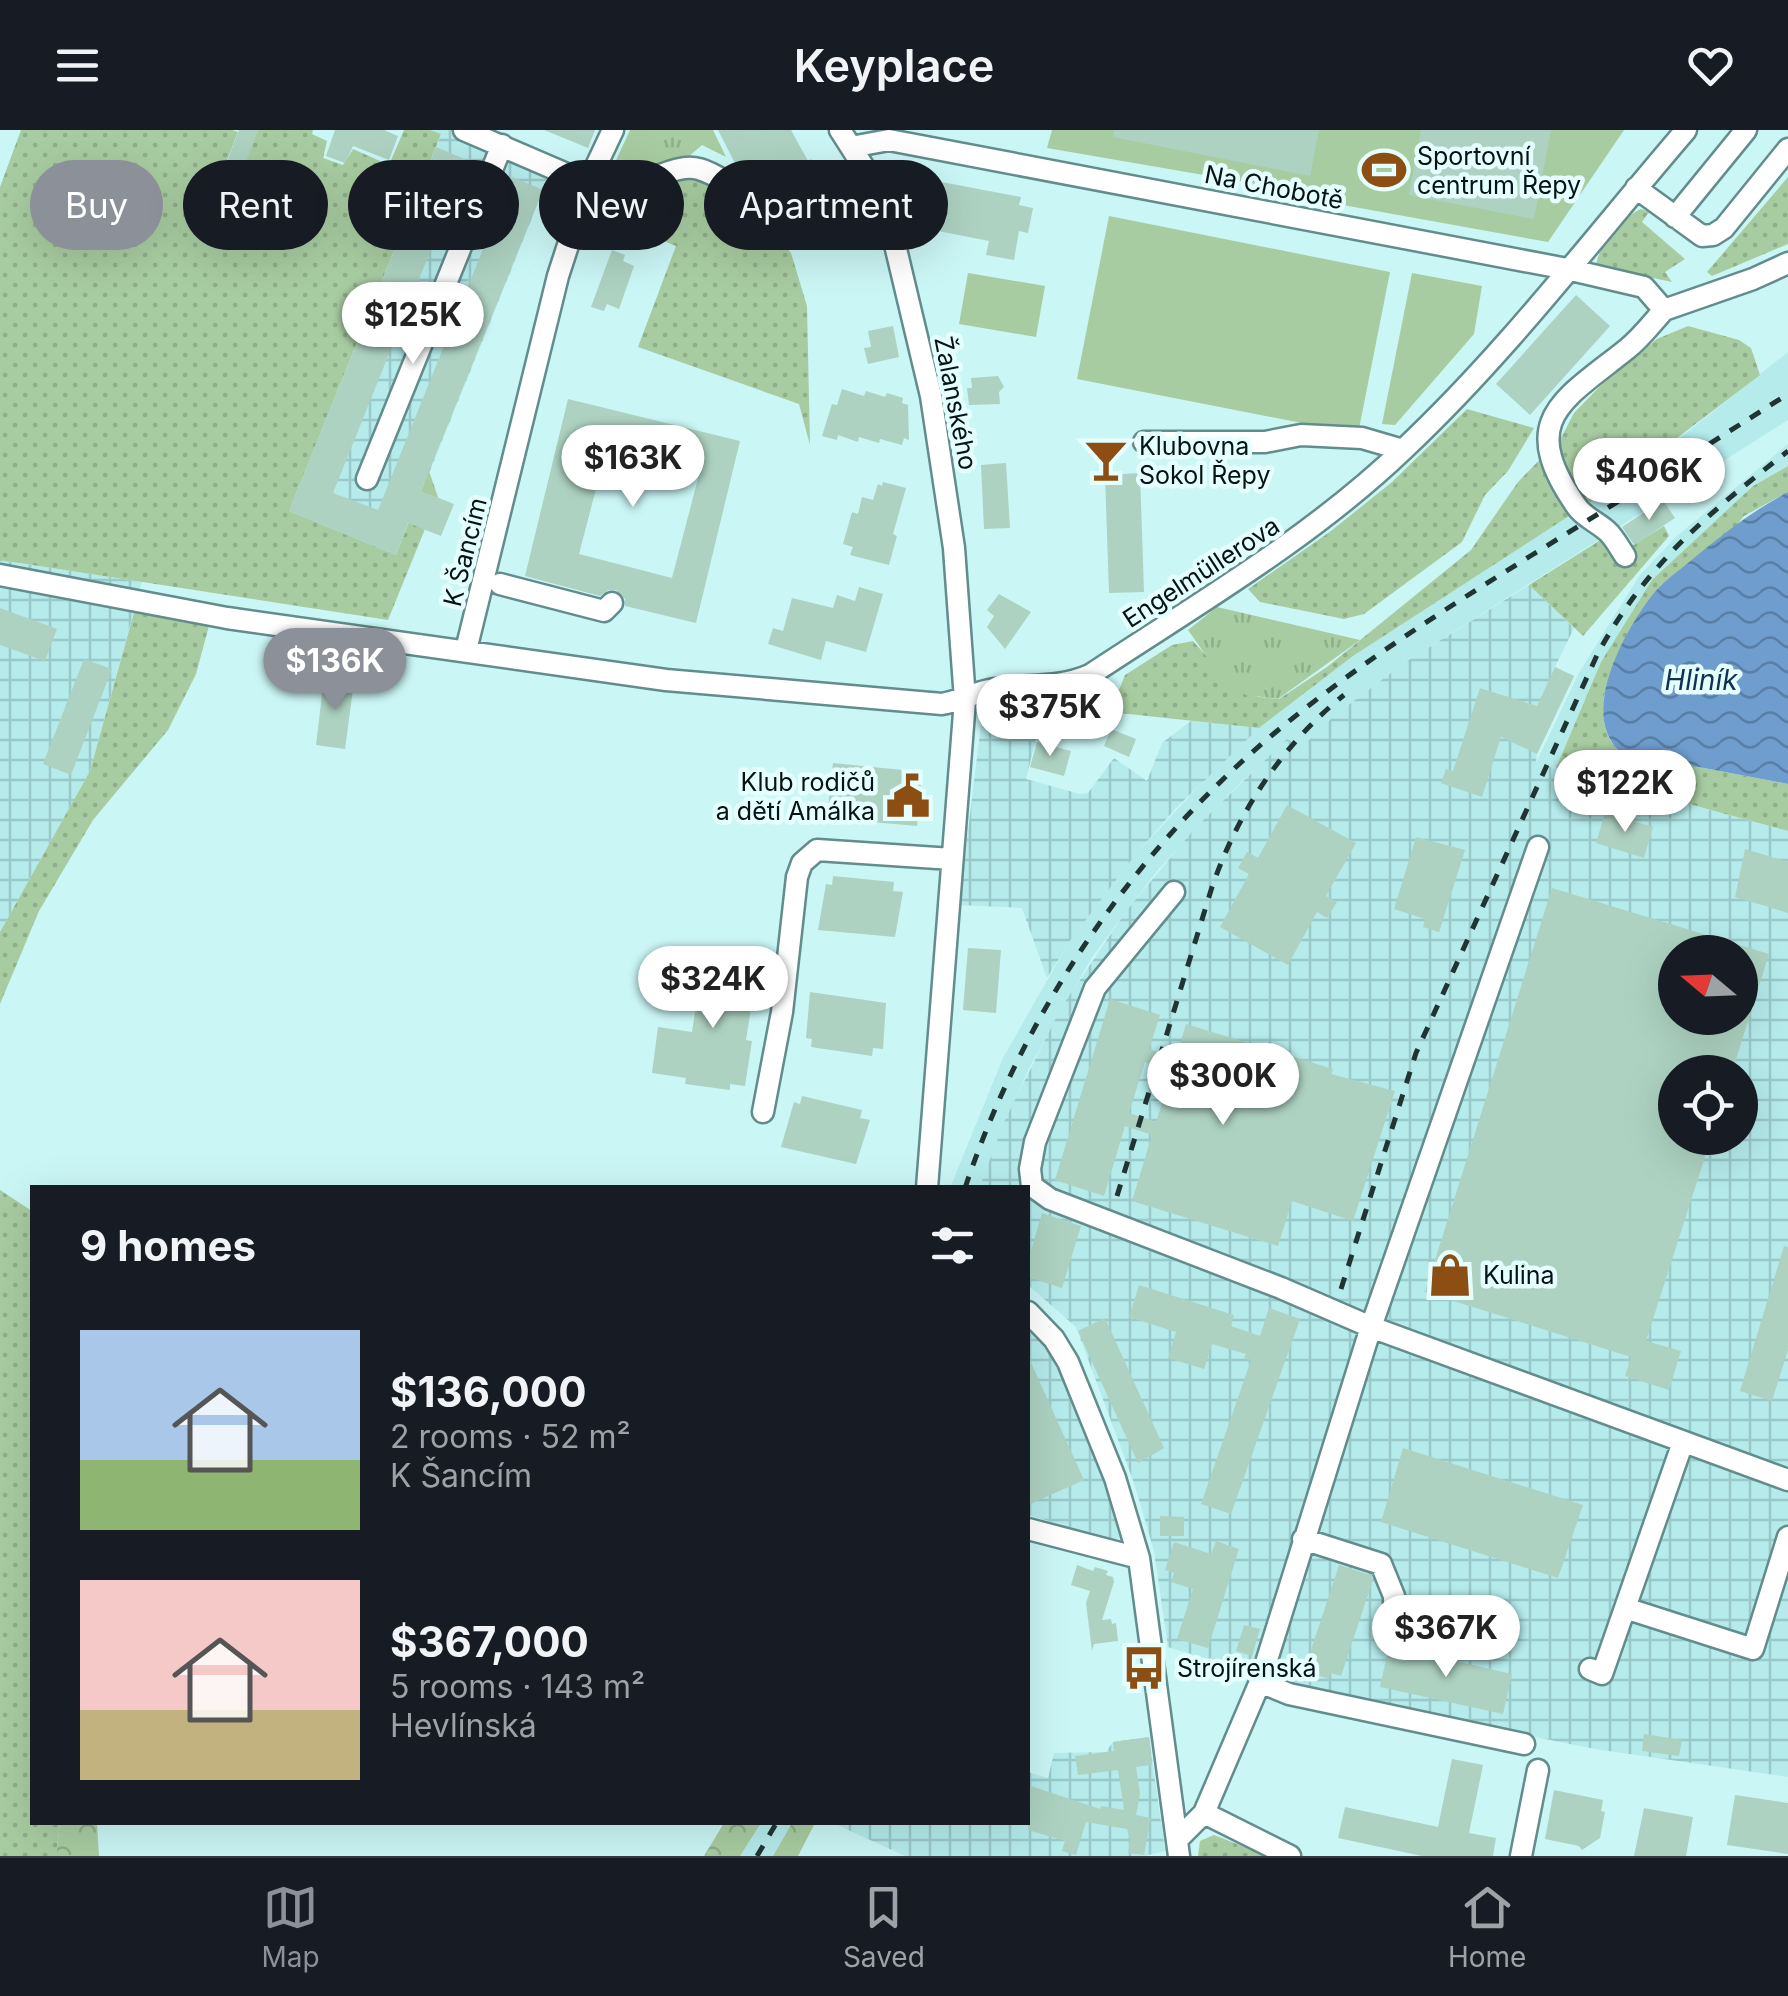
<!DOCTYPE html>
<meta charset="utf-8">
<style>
:root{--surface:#171b24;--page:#20242c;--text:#f1f3f6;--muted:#9ea1a6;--line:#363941;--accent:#8c9099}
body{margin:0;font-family:Inter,sans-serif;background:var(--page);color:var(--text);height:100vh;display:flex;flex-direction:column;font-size:38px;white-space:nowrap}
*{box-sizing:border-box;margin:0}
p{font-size:32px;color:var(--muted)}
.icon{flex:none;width:55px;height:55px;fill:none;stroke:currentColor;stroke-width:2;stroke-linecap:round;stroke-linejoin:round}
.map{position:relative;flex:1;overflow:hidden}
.drawer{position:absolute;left:30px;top:1055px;width:1000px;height:640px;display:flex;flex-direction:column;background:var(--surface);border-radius:0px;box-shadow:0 10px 40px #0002}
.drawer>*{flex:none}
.banner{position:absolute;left:30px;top:30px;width:1000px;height:90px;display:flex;gap:20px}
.needle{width:65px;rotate:289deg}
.controls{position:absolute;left:1658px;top:805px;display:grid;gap:20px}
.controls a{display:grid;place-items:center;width:100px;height:100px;border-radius:50%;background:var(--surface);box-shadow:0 10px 40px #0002;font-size:50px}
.price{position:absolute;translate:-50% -85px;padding:0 22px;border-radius:35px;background:#fff;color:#222;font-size:32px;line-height:65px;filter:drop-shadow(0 2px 5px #0008)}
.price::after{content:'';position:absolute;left:50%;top:60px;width:30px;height:22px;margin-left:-15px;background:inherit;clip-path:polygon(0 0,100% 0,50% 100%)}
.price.selected{background:var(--accent);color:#fff}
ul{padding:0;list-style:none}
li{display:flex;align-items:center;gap:30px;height:250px;padding:0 50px}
li span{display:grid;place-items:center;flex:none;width:280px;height:200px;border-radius:0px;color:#555}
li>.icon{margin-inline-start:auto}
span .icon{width:120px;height:120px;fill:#fffc;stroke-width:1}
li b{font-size:42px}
h2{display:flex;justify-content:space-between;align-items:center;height:120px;padding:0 50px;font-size:42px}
.chip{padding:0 35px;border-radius:45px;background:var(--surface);box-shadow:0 10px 40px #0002;font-size:35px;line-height:90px}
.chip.selected{background:var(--accent);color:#fff}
header{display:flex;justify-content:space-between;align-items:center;height:130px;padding:0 50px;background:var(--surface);font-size:45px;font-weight:600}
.tabs{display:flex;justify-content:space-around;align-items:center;height:140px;border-top:2px solid var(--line);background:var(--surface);font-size:28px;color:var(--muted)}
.tabs a{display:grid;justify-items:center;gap:5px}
.tabs .selected{color:var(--accent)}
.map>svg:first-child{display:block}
</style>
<header><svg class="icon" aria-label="menu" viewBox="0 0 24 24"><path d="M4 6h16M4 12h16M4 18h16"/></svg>Keyplace<svg class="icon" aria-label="heart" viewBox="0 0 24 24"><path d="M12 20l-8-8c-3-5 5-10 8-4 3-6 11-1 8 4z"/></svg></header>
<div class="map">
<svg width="1788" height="1726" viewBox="0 0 1788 1726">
<defs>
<pattern id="industrial-grid" width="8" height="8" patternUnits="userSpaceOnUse" patternTransform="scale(2.5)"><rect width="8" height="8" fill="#b5ebeb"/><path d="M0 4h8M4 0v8" fill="none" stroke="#9ac9c9"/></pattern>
<pattern id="grass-dots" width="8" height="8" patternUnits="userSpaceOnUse" patternTransform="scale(2.5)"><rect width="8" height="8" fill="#a8cca1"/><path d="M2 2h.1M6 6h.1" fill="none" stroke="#8fae8a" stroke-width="1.8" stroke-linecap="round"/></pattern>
<pattern id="forest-crowns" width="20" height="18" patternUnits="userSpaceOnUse" patternTransform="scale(2.5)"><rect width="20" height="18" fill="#a8cca1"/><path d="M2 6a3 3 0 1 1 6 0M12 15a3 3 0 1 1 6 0" fill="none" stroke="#8fae8a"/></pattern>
<pattern id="park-tufts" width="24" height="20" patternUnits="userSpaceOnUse" patternTransform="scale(2.5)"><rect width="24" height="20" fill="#a8cca1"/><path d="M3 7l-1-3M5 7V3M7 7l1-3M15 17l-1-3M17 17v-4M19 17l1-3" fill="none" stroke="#8fae8a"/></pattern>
<pattern id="water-waves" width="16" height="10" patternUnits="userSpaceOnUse" patternTransform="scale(2.5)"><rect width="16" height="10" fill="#6f9dce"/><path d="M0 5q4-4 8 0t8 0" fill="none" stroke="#597fa6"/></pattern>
</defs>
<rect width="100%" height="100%" fill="#caf6f5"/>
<path fill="#b5ebeb" d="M1788,222V290L1404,533L1334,586L1302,618L1287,610L1231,662L1157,741L1092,827L1028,940L979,1057L950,1058L1003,928L1069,812L1136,724L1212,642L1259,598L1353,526L1603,364L1665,320Z
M1788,314V336L1752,356L1601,532L1556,638L1536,633L1580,541L1640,445L1677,406Z
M761,1693H792L773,1726H740Z"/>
<path fill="url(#industrial-grid)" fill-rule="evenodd" d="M430,0H488L584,39L576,59L543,61L396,425L289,381L441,5Z
M0,430L142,452L90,641L0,802Z
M1529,455L1574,498L1555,537L1574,546L1537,624L1536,633L1788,701V1647L1595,1619L1341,1568L1271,1548L1265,1535L1255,1531L1251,1542L1168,1517L1154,1421L1134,1353L1076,1197L1028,1155V1058H979L1004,992L1061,878L1127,780L1196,697L1287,609L1302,617L1334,586L1404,533ZM1675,822H1740V888H1675ZM1675,942H1740V1008H1675Z
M1191,591L1259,598L1176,678L1136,724L1069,812L1047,848L1022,778L959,775L981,594L1040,593L1026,649L1080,664L1088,663L1114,628L1147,651L1162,613Z
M1028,1196L1057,1231L1105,1351L1123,1408L1110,1409L1028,1385Z
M1149,1607L1165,1721L1144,1726H905L833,1693L1028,1692V1642L1048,1648L1054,1623L1106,1622L1113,1612Z"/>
<path fill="url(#grass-dots)" d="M21,0H232L238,2L227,30L243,37L258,0H313L312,4L327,11L323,28L343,35L353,19L389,35L404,0H430L441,4L289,381L396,425L429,341L438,367L388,490L0,430V57Z
M690,43L742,67L791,123L807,176L810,315L799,274L638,217L676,116L600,85L637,59Z
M1788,47V114L1712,146L1707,142Z
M1641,79L1649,82L1642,92L1685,129L1665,142L1672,152L1596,136C1598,116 1622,87 1641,79Z
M1688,196L1739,210L1751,218L1760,245L1603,364L1353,526L1259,598L1110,582L1125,545L1172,515L1193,511L1210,530L1258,567L1279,569L1327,537L1471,420L1518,352L1561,308L1574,283L1609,247L1657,209Z
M1467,279L1534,298L1508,341L1485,365L1462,412L1364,484L1344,489L1260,472L1248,459L1331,401L1392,352Z
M1788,336V362L1744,386L1604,565C1603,588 1602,605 1620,622L1788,654V701L1556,638L1601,532L1652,450L1753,356Z
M1664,396L1669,406L1583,506L1529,455L1618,399L1630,417Z
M135,479L210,492L196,544L168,600L93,690L39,781L0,874V802L90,641Z
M0,1060L32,1081V1692L60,1693L56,1726H0Z
M1214,1705L1265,1725L1266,1726H1198L1200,1711Z"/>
<path fill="url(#forest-crowns)" d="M60,1693H97L99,1726H56Z
M724,1693H761L740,1726H704Z
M792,1693H815L798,1726H773Z"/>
<path fill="url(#park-tufts)" d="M630,0H713L726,27L702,15L680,34L605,54Z
M1217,477L1360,510L1278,569L1246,565L1225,553L1188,500Z"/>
<path fill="#a8cca1" d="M1052,0H1624L1548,112L1304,68L1297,61L1047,18Z
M1109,86L1390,142L1358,304L1077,249Z
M968,143L1045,156L1036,207L959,194Z
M1412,143L1482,156L1474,204L1395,295L1382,294Z"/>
<path fill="url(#water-waves)" d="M1788,362V654L1620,622C1578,584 1625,499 1654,463C1663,452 1677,442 1688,433C1722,405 1749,383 1788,362Z"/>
<path fill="#add2c2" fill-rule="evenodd" d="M239,0H258L244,37L227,31Z
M335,0H384L398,6L389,30L353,16L345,33L326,26Z
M544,0H595L588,18Z
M718,0H791L808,31L811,29L851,105L823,120L807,90L793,98L788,88L774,84L751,40L741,45Z
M1114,0H1319L1310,46L1113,7Z
M1421,0H1551L1534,89L1409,65Z
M436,17L467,30L333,363L378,380L512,47L543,60L421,361L454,374L441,406L408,393L396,425L289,381Z
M931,50L1021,67L1019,75L1033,78L1028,103L1019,101L1014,130L986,125L989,111L928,99L926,77Z
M612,120L625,125L623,131L634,136L619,179L607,174L604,181L591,177Z
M1576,165L1610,196L1530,285L1496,254Z
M893,196L899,227L868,234L864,218L871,217L868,201Z
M998,246L1004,257L999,262L1000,274L969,275L967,258H972L971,248Z
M842,259L864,266L866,261L885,267L887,263L903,268L902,273L908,275L909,310L904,308L902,315L880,309L879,313L859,307L858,312L838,305L837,310L822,306L832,274L837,275Z
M568,269L740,311L696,493L625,476V469L616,460H608L600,466L525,446ZM608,313L701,337L672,448L579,424Z
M1006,333L1010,398L984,399L981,335Z
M1140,343L1144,462L1109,463L1105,345Z
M883,352L906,358L893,404L897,406L889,435L850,425L853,417L843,414L852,382L858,384L862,367L873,370L878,354L882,356Z
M1663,370L1675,388L1634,415L1622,397Z
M859,457L883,464L866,522L826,511L821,530L768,514L773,498L783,501L792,468L833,478L837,465L855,471Z
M999,464L1031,482L1005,519L987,497L994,486L987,480Z
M0,478L57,499L45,531L0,515Z
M84,529L112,539L71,645L43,634Z
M1555,537L1574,546L1537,624L1501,607L1482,667L1441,653L1446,639L1453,641L1480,558L1537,576Z
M324,548L354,552L345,619L316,615Z
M1111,599L1136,609L1129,627L1104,616Z
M1037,612L1071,621L1064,646L1030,637Z
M833,633L922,642L917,696L827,688Z
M1287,675L1356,713L1326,766L1337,772L1327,788L1317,782L1288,835L1220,797L1249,744L1238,738L1247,722L1258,728Z
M1605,683L1653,697L1644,728L1596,713Z
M1416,707L1465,720L1439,802L1423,797L1425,789L1394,779Z
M1745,719L1788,732V783L1735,767Z
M833,746L894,752L893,761L903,762L895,807L818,800L826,754L832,755Z
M1552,758L1769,824L1732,942H1675V1008H1711L1646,1211L1681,1221L1669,1260L1625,1246L1631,1227L1425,1162ZM1675,822H1740V888H1675Z
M968,818L1001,820L996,883L963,880Z
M721,832L743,835L742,840L762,843L757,873L752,872L746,910L752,911L745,956L730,954V960L685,954L686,948L652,943L658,897L692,902L702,835L721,837Z
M810,862L886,873L883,919L873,918L872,926L811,917L812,909L806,908Z
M1110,869L1160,885L1149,919L1176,928L1186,894L1333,939L1331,944L1395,961L1353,1091L1292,1071L1278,1116L1132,1071L1152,1005L1125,996L1104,1066L1055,1050ZM1145,932L1172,942L1156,992L1129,983Z
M802,966L862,980L860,988L870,990L856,1034L781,1017L794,972L800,974Z
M1042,1083L1081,1096L1062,1158L1028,1147V1131Z
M1784,1116L1788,1117V1220L1772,1271L1740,1261Z
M1139,1155L1234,1185L1231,1196L1260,1206L1269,1178L1300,1189L1231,1384L1201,1374L1251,1230L1244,1228L1246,1224L1212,1214L1204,1239L1168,1228L1176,1202L1129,1187Z
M1105,1188L1164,1318L1138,1333L1078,1201Z
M1028,1226L1084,1350L1028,1375Z
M1403,1318L1583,1375L1558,1448L1381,1392Z
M1160,1386L1184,1387V1406H1160Z
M1216,1411L1239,1419L1208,1518L1177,1509L1193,1459L1171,1452L1174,1443L1165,1440L1174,1412L1211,1424Z
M1077,1435L1093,1441L1095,1437L1108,1441L1106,1445L1113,1447L1114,1452L1102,1490L1111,1489L1112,1494L1116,1493L1118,1511L1094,1514L1092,1521L1086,1473L1090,1461L1071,1455Z
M1339,1435L1371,1445L1373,1450L1341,1546L1331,1543L1329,1549L1314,1544L1316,1538L1306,1535Z
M1244,1495L1260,1499L1252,1526L1236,1521Z
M1389,1516L1512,1544L1503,1584L1380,1557Z
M1644,1604L1682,1610L1679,1626L1642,1621Z
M1149,1607L1152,1635L1136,1637L1140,1664L1136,1685L1151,1688L1144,1725L1128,1723L1130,1710L1127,1699L1086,1692L1076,1725L1062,1721L1065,1711L1028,1700V1655L1100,1679L1101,1676L1124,1680L1118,1640L1078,1645L1075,1626L1114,1621L1113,1612Z
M1452,1629L1483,1635L1469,1703L1496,1708L1493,1726H1422L1338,1708L1345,1677L1438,1697Z
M1554,1660L1603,1670L1601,1681L1605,1682L1600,1708L1582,1720L1579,1716L1545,1709Z
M1735,1665L1788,1673V1724L1727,1715Z
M1644,1678L1693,1687L1686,1726H1634Z"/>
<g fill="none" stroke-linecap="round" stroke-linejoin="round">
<g stroke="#638c8c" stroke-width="25">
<path id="minor" d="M464,0L599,58C636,65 671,31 699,39C711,42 724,51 735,57
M840,0L872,50L891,98L931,266L954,418L965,570L927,1058
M851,17L889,10L1567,139L1644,157L1664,180C1652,193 1641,208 1627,219C1562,271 1516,290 1577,377C1584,387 1597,392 1607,401C1614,407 1619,417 1625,426
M1636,58L1702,106L1713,105L1724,98L1788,19
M1675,87L1746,0
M1664,180L1753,149L1788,133
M1144,312H1265L1301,305L1362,308L1403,320
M367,349L502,15
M0,445L227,488L666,550L942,574C960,571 978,561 995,559C1029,554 1058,559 1090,545C1197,474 1310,409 1404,319C1507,222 1594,107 1686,0
M500,454L604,481L612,473
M466,520L558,146L589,51L613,0
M1174,762L1095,858L1035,1012L1030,1039L1032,1056L1050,1069L1281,1158L1371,1197L1788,1350
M763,982L782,882L797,747L802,733L817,720L952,729
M1028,1182L1054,1209L1068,1232L1115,1348L1139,1428L1179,1726
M1028,1399L1139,1428
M1303,1409L1381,1434L1394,1466V1490L1487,1508
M1625,1478L1683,1312
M1590,1539L1602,1544L1625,1478L1753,1519L1788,1407
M1260,1552L1289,1564L1524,1614
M1204,1683L1290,1726
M1178,1709L1204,1683L1260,1552L1371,1197L1538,717
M1521,1726L1538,1640"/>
</g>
<use href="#minor" stroke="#fff" stroke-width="20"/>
<path stroke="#213434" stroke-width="5" stroke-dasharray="12 12" stroke-linecap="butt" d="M965,1058C1023,884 1131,724 1271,606C1352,538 1442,481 1532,425C1618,372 1703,318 1788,264
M1117,1066L1212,757C1238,682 1282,615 1344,565
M1341,1159L1416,923L1598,523C1648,432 1708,384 1788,321
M757,1726L777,1692"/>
</g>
<defs>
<g id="stadium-bare" transform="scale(3.45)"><path d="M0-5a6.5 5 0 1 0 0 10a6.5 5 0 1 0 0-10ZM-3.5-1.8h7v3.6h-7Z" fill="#8c4e12" stroke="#e5ffff" stroke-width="2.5" paint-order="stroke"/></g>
<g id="bar-bare" transform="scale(3.45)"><path d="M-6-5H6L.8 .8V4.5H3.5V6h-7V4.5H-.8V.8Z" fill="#8c4e12" stroke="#e5ffff" stroke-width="2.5" paint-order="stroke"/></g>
<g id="civic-bare" transform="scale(3.45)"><path d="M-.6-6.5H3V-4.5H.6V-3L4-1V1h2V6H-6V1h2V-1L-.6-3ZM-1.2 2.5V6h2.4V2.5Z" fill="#8c4e12" stroke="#e5ffff" stroke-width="2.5" paint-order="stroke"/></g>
<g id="shop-bare" transform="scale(3.45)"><path d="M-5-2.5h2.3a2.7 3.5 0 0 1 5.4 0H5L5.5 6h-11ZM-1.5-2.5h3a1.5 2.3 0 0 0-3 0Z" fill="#8c4e12" stroke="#e5ffff" stroke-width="2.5" paint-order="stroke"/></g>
<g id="bus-bare" transform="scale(3.45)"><path d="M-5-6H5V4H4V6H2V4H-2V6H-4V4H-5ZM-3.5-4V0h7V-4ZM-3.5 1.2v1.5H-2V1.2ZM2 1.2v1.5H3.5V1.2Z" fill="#8c4e12" stroke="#e5ffff" stroke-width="2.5" paint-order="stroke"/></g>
</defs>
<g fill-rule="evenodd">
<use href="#stadium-bare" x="1384" y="40"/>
<use href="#bar-bare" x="1106" y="330"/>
<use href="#civic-bare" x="908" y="666"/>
<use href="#shop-bare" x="1450" y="1145"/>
<use href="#bus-bare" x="1144" y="1538"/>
</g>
<g text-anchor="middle" stroke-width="9" stroke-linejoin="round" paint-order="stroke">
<g font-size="25" fill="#041313" stroke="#e5ffff" text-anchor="start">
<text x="1417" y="35">Sportovní<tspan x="1417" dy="29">centrum Řepy</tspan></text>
<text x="1139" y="325">Klubovna<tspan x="1139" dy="29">Sokol Řepy</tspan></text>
<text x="875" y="661" text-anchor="end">Klub rodičů<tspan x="875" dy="29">a dětí Amálka</tspan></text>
<text x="1483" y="1154">Kulina</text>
<text x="1177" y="1547">Strojírenská</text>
</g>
<g font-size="25" fill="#041313" stroke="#e5ffff">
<text transform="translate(1274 57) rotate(11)" y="9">Na Chobotě</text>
<text transform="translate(956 273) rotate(79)" y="9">Žalanského</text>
<text transform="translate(465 422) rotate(-76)" y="9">K Šancím</text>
<text transform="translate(1201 442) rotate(-33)" y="9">Engelmüllerova</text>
</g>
<g font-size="28" font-style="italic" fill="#0f3152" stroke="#e5ffff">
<text x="1701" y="560">Hliník</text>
</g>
</g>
</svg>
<div class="controls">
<a><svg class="needle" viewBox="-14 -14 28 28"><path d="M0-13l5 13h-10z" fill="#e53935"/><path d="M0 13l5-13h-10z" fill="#9ea1a6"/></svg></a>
<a><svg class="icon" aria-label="locate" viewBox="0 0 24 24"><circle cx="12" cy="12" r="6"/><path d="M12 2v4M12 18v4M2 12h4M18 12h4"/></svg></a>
</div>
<b class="price" style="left:413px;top:237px">$125K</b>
<b class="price" style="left:633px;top:380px">$163K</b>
<b class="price" style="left:1649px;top:393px">$406K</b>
<b class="price selected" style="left:335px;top:583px">$136K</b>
<b class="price" style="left:1050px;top:629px">$375K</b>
<b class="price" style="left:1625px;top:705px">$122K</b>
<b class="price" style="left:713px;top:901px">$324K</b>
<b class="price" style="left:1223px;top:998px">$300K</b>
<b class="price" style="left:1446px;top:1550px">$367K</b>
<div class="banner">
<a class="chip selected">Buy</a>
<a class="chip">Rent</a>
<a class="chip">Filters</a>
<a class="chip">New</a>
<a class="chip">Apartment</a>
</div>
<section class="drawer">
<h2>9 homes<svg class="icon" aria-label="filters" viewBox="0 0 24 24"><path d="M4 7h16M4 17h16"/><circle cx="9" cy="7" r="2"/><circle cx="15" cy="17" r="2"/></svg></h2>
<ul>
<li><span style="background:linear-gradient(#a9c7e8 65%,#8fb573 0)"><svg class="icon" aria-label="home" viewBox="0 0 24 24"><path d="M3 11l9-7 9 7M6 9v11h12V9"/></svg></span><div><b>$136,000</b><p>2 rooms · 52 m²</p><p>K Šancím</p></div></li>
<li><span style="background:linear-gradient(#f6c9c9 65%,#c2b280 0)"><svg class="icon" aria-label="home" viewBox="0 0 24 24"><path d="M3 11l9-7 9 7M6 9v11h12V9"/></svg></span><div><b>$367,000</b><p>5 rooms · 143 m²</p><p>Hevlínská</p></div></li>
</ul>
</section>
</div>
<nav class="tabs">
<a class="selected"><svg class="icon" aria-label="map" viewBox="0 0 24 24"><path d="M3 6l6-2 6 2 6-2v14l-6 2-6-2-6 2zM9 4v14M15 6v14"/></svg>Map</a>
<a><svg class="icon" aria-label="saved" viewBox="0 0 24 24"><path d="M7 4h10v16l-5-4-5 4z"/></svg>Saved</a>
<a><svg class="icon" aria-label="home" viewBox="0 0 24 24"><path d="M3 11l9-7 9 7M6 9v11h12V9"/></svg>Home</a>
</nav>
